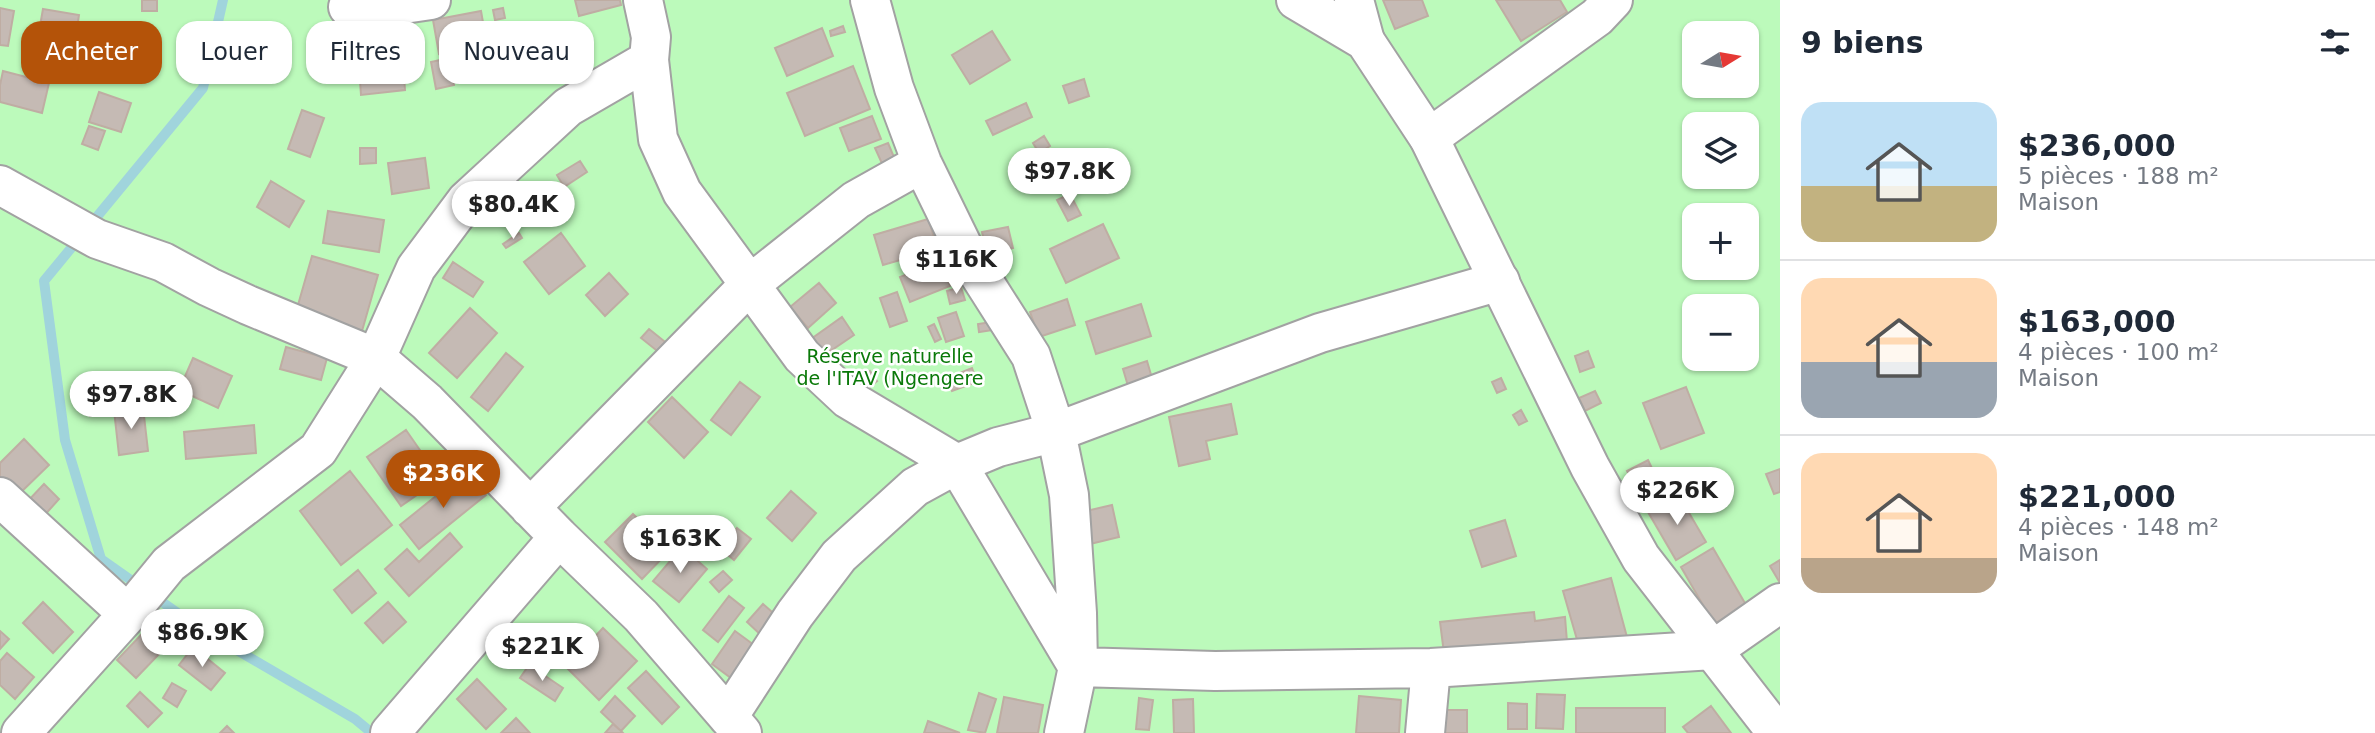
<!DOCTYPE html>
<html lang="fr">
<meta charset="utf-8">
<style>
:root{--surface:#fff;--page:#f6f6f7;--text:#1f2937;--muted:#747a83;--line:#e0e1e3;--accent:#b45309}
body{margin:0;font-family:"DejaVu Sans",sans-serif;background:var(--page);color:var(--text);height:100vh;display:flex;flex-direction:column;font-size:26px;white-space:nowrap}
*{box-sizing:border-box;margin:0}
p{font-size:23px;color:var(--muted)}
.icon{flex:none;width:38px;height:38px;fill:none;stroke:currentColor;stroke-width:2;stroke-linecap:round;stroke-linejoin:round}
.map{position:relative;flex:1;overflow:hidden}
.drawer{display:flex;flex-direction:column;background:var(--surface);width:595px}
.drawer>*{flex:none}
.top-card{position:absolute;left:21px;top:21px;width:665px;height:63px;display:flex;gap:14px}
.needle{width:46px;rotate:79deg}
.tools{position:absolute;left:1682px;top:21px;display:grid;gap:14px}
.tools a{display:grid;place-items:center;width:77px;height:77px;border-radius:14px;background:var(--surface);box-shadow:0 2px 5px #0004;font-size:35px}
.price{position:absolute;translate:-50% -60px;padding:0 16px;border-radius:24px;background:#fff;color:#222;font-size:23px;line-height:46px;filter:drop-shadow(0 2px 4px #0008)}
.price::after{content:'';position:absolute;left:50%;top:42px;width:21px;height:16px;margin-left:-10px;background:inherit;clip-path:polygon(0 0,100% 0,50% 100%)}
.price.selected{background:var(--accent);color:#fff}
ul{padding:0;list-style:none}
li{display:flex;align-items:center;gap:21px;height:175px;padding:0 21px}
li+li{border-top:2px solid var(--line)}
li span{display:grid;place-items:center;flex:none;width:196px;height:140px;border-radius:21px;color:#555}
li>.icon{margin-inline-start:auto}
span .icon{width:84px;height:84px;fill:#fffc;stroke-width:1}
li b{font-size:30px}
h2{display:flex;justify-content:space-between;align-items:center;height:84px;padding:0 21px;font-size:30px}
.chip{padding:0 24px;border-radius:21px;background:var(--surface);box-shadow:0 2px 5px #0004;font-size:24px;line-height:63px}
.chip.selected{background:var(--accent);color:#fff}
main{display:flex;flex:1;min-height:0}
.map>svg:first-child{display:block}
</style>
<main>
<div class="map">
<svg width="1780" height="733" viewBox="0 0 1780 733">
<rect width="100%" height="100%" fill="#ede8e1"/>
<path fill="#bcfabb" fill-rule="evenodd" d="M0,0H1780V733H0ZM1694,33H1746V86H1694ZM1694,124H1746V177H1694ZM1694,215H1746V268H1694ZM1694,306H1746V359H1694Z"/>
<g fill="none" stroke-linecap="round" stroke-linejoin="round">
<path stroke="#a0d4dc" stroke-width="10" d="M223,0L203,88L44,281L65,440L101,559L199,628L355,719L372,733"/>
</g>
<path fill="#c5bab4" stroke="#bfada3" stroke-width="2" d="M142,0H157V11H142Z
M575,0H620L621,5L579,16Z
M1383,0H1422L1428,16L1395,29Z
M1496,0H1560L1567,12L1521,41Z
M0,8L14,11L8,46L0,45Z
M503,8L505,18L495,20L493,10Z
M43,9L79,15L74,48L37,43Z
M481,11L487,45L439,54L433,20Z
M843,26L845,32L831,36L830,31Z
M822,28L833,56L787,76L775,48Z
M992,31L1010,60L970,84L952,55Z
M382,32L386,51L356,57L352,39Z
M120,34L154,35L153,65L119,63Z
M449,58L454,85L436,89L431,62Z
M403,63L405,90L361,95L359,67Z
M853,66L870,109L805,136L787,93Z
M3,71L49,83L42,113L0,102V85Z
M1084,79L1089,96L1069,103L1063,86Z
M99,92L131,103L121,132L89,122Z
M1026,103L1032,117L993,135L986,121Z
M302,110L324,118L310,157L288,149Z
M872,116L881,139L849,151L840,128Z
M89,126L105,131L98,150L82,144Z
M1044,136L1050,146L1039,153L1033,143Z
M888,143L896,162L884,168L875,148Z
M360,148H376V163L360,164Z
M425,158L429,188L392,194L388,163Z
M580,161L587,172L564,187L557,175Z
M271,181L304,201L289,227L257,207Z
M1070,194L1081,215L1068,221L1057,200Z
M328,211L384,220L379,252L323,243Z
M928,219L938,249L883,265L874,235Z
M1103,224L1119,258L1066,283L1050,249Z
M1008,227L1013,248L987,254L982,232Z
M519,233L522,238L506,248L503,244Z
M561,233L585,266L549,294L524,262Z
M312,256L378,275L362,331L296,312Z
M940,261L950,286L910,302L900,277Z
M453,262L483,282L473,297L443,278Z
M609,273L628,294L605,316L586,295Z
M819,283L836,303L808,328L790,307Z
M961,287L965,300L950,304L947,291Z
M897,292L907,321L890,327L880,298Z
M1067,299L1075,325L1039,337L1030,312Z
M1141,304L1151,336L1096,354L1086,322Z
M470,308L497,333L457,378L429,353Z
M956,312L964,336L946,342L938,318Z
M842,317L854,335L823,356L811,339Z
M992,322L993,330L979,332L978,324Z
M934,324L941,339L935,342L928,327Z
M649,329L669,345L661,354L641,338Z
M286,347L327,358L321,380L280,369Z
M1588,351L1594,367L1580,372L1575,356Z
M506,353L523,367L488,411L471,397Z
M193,358L232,376L218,408L179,390Z
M1147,361L1152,378L1128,386L1123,369Z
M972,368L977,382L952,391L947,378Z
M870,371L877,381L860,395L852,385Z
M1501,378L1506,389L1497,393L1492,382Z
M740,382L760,397L731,435L711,420Z
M1686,387L1704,433L1661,449L1643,403Z
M1595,391L1601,403L1585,411L1579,398Z
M672,397L708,432L684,458L648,422Z
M105,403L107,412L90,416L88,407Z
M1231,404L1237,434L1206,441L1210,459L1179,466L1169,417Z
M143,407L148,451L119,455L114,410Z
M1521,410L1527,421L1519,425L1513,415Z
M254,425L256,453L186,459L184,432Z
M406,430L440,479L401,506L367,457Z
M24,439L49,465L18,495L0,477V463Z
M1648,460L1661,487L1641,497L1627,471Z
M1780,469V492L1774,494L1766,474Z
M350,471L392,525L341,565L300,511Z
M467,471L486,495L419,549L400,525Z
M44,484L59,499L42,518L26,503Z
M791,491L816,513L792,541L767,518Z
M1678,494L1706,542L1676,560L1648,512Z
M1112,505L1119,537L1090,544L1082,512Z
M633,514L670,550L642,579L605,542Z
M1505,520L1516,556L1482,567L1470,531Z
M737,528L751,539L734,560L721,549Z
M450,533L462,547L409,596L385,569L407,549L419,562Z
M682,547L707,569L679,602L653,581Z
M1713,548L1746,605L1714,624L1681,567Z
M1780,560V583L1770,566Z
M358,570L376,593L352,613L334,590Z
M723,571L732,580L719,592L710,582Z
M1611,578L1627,637L1580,650L1563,591Z
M729,596L744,608L718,642L703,630Z
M43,602L73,632L53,653L23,623Z
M388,602L406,622L383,643L365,623Z
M763,604L779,618L762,636L747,622Z
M1534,612L1535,621L1565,617L1567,642L1445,661L1440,622Z
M603,628L637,661L599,700L566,667Z
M0,631L9,639L0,649Z
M735,631L758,648L735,681L712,664Z
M142,634L161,652L136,678L117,660Z
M193,647L225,673L211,690L179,665Z
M7,653L34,677L15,699L0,685V661Z
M529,665L563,688L555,701L520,678Z
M646,671L679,707L662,724L628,688Z
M477,679L506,709L486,729L457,699Z
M172,683L186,691L177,707L163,698Z
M140,692L162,713L148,727L127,706Z
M979,693L996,699L985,733L968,730Z
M1537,694L1565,695L1563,729L1536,728Z
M615,696L635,716L621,731L601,712Z
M1359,696L1401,700L1399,733H1356Z
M1004,697L1043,705L1038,733H997Z
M1139,698L1153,700L1149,730L1136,729Z
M1193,699L1194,733H1174L1173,700Z
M1508,703L1527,704V729H1508Z
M1711,706L1731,733H1688L1683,727Z
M1576,708H1665V733H1576Z
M1438,710H1467V733H1438Z
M516,718L530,733H501Z
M928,721L960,733H924Z
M613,724L621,731L623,733H605Z
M227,726L234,733H220Z"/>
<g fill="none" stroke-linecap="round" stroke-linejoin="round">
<g stroke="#a2a2a2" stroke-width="42">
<path id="minor" d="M643,0L651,37L649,60L658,139L682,192L802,356L848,399L957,464L1078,667L1215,671L1431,668L1713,650L1780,603
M870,0L894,88L922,163L968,257L1031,356L1056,432L1069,495L1077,613L1078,667L1064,733
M1354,0L1365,41
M348,7L397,5L431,0
M1429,138L1597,17L1613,0
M0,185L97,239L163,262L209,287L248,305L376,358L427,402L559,537L641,616L742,733
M0,497L128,614
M530,508L749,285L856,200L922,163
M728,717L795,614L839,556L915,487L957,464L998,447L1056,432L1320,333L1500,281
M21,733L128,614L169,564L318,450L376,358L416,268L466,201L568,107L649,60
M390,733L559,537
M1425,733L1431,668"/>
</g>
<g stroke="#a2a2a2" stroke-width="42">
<path id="tertiary" d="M1296,0L1365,41L1429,138L1590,467L1641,558L1777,733"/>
</g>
<use href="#minor" stroke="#fff" stroke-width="38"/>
<use href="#tertiary" stroke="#fff" stroke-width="38"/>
</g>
<g text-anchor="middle" stroke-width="5" stroke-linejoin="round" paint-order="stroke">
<g font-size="19" fill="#0a7909" stroke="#fff">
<text x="890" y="363">Réserve naturelle<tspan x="890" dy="22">de l'ITAV (Ngengere</tspan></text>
</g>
</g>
</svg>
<div class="tools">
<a><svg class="needle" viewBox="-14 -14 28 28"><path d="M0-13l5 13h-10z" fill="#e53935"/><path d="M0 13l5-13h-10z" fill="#747a83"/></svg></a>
<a><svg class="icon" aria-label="layers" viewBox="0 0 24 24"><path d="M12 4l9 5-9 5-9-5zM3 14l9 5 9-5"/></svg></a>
<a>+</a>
<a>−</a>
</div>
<b class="price" style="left:1069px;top:208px">$97.8K</b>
<b class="price" style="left:513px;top:241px">$80.4K</b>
<b class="price" style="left:956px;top:296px">$116K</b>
<b class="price" style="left:131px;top:431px">$97.8K</b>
<b class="price selected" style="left:443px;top:510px">$236K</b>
<b class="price" style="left:1677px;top:527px">$226K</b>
<b class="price" style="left:680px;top:575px">$163K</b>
<b class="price" style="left:202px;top:669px">$86.9K</b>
<b class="price" style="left:542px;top:683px">$221K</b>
<div class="top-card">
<a class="chip selected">Acheter</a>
<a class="chip">Louer</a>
<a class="chip">Filtres</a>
<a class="chip">Nouveau</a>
</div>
</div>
<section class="drawer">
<h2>9 biens<svg class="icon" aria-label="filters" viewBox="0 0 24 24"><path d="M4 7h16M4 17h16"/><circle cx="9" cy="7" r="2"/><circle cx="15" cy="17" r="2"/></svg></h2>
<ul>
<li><span style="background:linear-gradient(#bfe0f5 60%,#c2b280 0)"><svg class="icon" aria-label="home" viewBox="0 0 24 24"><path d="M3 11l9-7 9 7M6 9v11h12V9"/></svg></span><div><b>$236,000</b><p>5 pièces · 188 m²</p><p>Maison</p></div></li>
<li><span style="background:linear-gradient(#ffd9b3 60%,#9aa5b1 0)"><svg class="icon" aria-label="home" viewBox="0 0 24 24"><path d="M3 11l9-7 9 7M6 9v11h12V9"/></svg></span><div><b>$163,000</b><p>4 pièces · 100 m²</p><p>Maison</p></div></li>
<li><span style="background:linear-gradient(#ffd9b3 75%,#b9a48a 0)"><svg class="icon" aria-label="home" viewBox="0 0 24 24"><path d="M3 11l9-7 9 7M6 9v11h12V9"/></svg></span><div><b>$221,000</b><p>4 pièces · 148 m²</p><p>Maison</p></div></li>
</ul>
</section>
</main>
